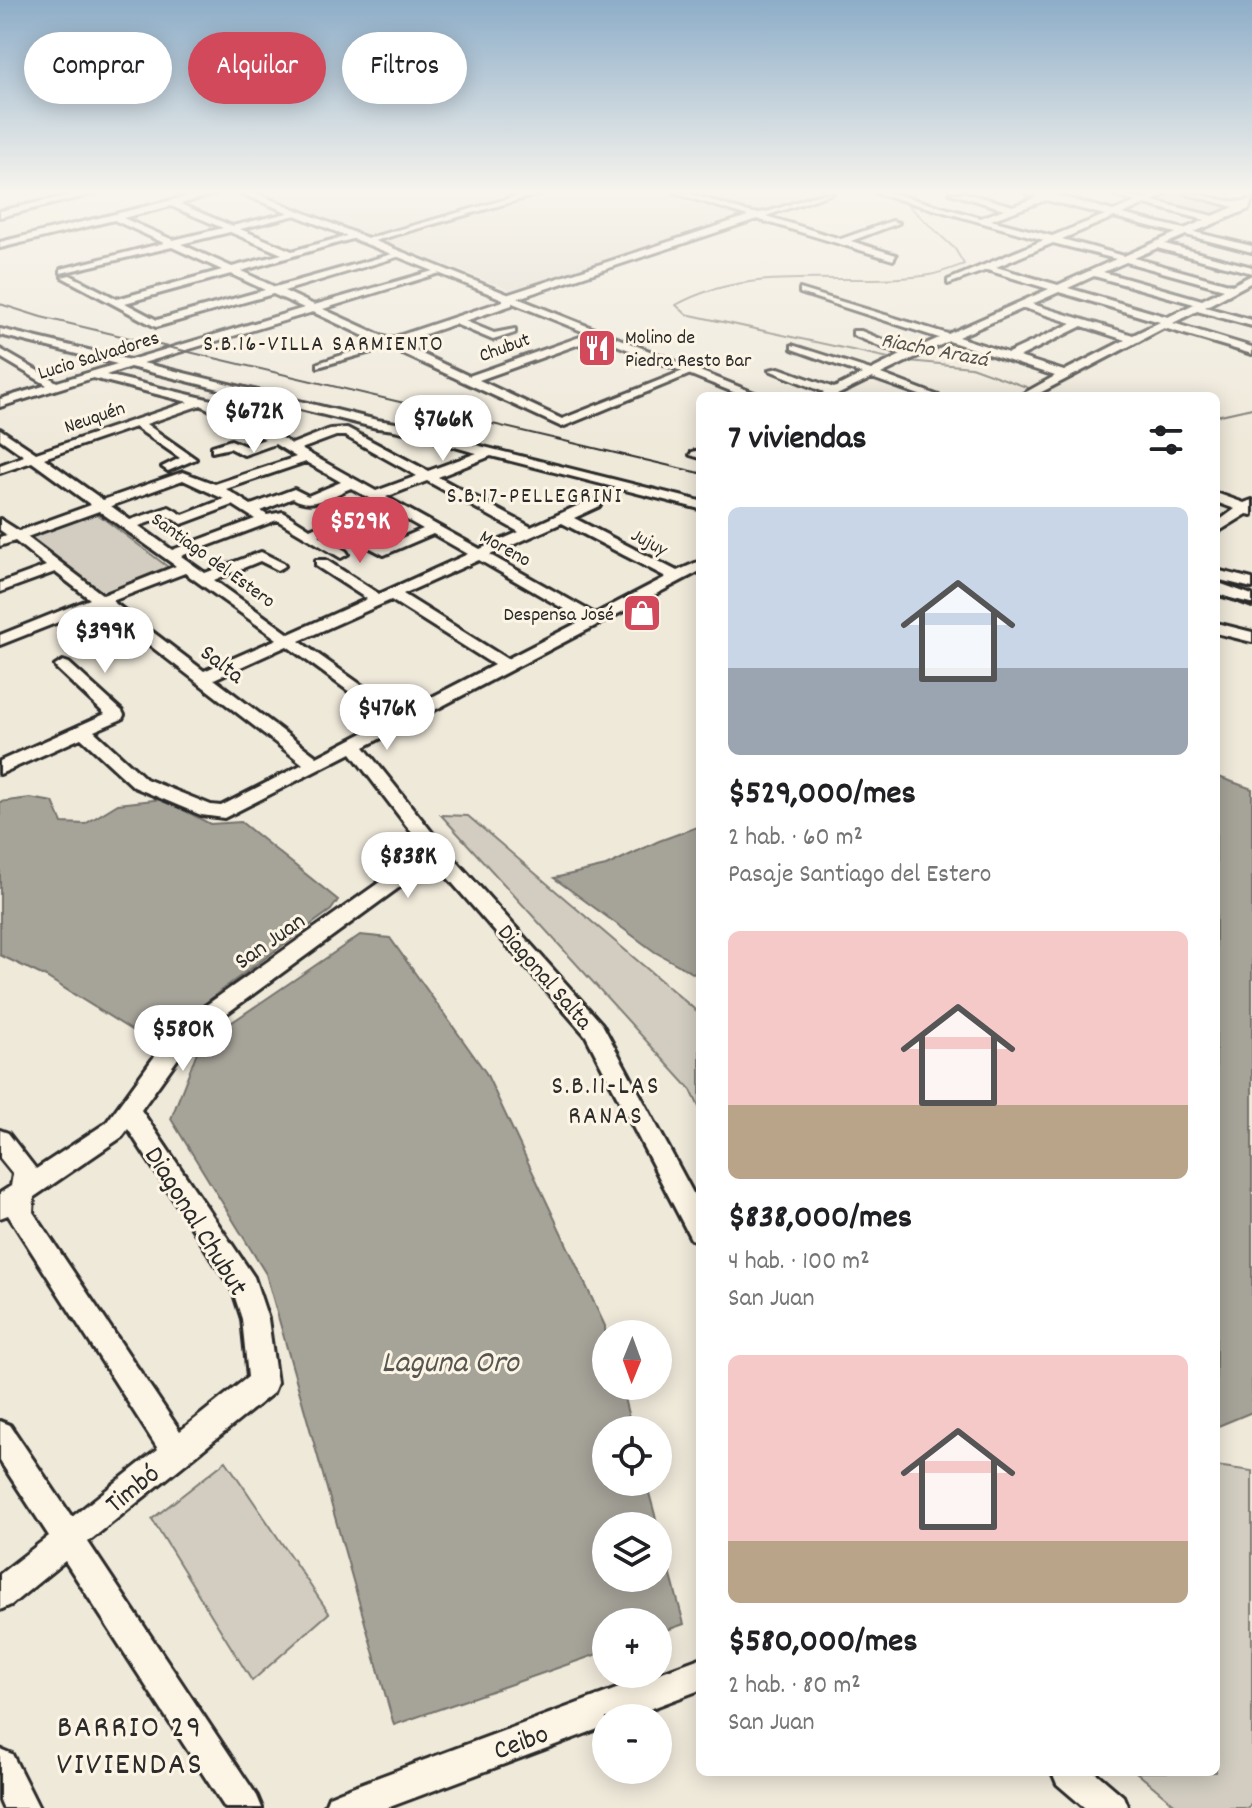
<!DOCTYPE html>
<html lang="es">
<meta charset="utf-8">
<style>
:root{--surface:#fff;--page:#f6f6f6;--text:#202124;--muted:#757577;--accent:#d1495b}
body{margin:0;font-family:Dekko,sans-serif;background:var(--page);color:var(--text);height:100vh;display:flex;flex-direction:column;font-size:30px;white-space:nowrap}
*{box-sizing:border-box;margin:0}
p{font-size:26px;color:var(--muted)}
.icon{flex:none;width:44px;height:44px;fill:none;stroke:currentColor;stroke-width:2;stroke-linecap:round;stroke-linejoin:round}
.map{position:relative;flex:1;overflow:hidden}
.panel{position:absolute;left:696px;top:392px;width:524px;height:1384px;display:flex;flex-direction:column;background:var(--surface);border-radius:12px;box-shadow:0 4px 20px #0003}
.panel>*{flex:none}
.top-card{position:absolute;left:24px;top:32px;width:552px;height:72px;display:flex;gap:16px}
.needle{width:52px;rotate:181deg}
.tools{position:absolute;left:592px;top:1320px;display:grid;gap:16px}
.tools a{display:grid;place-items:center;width:80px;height:80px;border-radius:50%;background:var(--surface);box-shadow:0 4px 20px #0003;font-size:40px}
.price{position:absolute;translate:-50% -68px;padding:0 18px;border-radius:28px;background:#fff;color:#222;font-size:26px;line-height:52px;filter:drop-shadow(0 2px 4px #0008)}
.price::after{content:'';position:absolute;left:50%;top:48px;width:24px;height:18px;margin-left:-12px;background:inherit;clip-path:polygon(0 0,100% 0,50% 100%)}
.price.on{background:var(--accent);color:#fff}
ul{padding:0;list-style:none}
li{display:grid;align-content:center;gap:16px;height:424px;padding:0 32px}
li span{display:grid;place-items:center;height:248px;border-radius:12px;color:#555}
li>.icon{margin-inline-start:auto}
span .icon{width:144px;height:144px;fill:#fffc;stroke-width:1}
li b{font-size:34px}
h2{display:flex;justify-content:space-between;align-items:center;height:96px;padding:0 32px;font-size:34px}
.chip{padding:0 28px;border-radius:36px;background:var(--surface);box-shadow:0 4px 20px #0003;font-size:28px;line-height:72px}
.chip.on{background:var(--accent);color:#fff}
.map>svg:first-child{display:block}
</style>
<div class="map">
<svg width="1252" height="1808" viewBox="0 0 1252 1808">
<rect width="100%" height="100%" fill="#efe9da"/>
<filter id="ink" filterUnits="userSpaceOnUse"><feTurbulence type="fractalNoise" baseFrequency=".0125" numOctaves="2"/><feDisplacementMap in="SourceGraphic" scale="16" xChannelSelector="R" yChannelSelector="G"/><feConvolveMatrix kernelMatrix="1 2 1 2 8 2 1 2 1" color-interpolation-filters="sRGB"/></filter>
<g filter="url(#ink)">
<path fill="#e0dacc" d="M259,193H823L513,291Z"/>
<path fill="#d2cdc0" stroke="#7e7c76" stroke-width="2" d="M1170,193H1177L1233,207L1212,216L1151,202Z
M96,513L168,567L99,595L26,537Z
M441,815L468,816L700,1014V1109L691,1090Z
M226,1461L329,1613L252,1681L152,1519Z
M1216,1466L1252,1471V1802L1249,1808H1179L1136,1772H1216Z"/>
<path fill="#a6a399" stroke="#75736d" stroke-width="2" d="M1216,776L1252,789V1412L1216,1427Z
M30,798L53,802L62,823L85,824L118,804L163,799L210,824L241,822L338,900L331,910L220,991L157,1046L46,977L0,955V802Z
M700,826V977L655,952L554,878L606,866L659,841Z
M360,935L390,938L486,1073L605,1326L606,1386H621L632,1430H606V1482H646L658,1526H606V1578H658V1527L684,1624L658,1633V1622H606V1651L394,1725L266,1274L171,1119L200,1044Z"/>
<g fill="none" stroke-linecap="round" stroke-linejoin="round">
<path stroke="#75736d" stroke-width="2" d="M914,193L910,196L909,206L955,249L964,264C953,268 941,273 929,275C846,288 752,262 676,305L686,314L898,360L971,367L1051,396
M1216,416L1252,408"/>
<path stroke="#75736d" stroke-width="3" d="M103,595L171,568V560"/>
<g stroke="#2b2b2b" stroke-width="6">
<path id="minor" d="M79,193H96L0,217V211Z
M201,193H217L180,204L232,226L296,211V215L240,229L292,251L354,234L359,237L241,271L275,287L396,253L404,255L284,291L314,305L440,269V273L323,309L389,339L503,301V296L748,216L675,193C703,193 727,209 754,213C773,215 808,193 833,193L766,216L841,239L892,221L899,223L851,241L896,255L893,260L757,219L512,300V305L465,321L494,333L515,329V333L493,340L455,324L398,343L469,376L594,332H602V336L479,380L562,419L688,369L698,371L562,427L388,347L318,367V363L379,343L313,312L143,363L377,420L408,425L432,434L700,501V509L491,456L438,477L531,527L590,500H600V506L574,518L677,571L700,561V571L364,747L443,846L602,1024L700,1206V1242L691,1239L586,1036L434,862L204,1030L189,1043L141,1110L254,1277L268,1319L277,1383L273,1393L88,1542L257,1796L262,1808H225L65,1561L11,1605L0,1610V1574L49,1536L0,1461V1421L10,1425L72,1517L158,1449L8,1215L0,1218V1193L11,1186L13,1174L0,1158V1130L8,1133L36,1169L106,1123L173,1031L188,1018L425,850L351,753L224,818L201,815L134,787L81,738L0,774V761L105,714L57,669L55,666L63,661L69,663L122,711L124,715L122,719L94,731L146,779L211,805L221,806L303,764L99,606L0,645V635L90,599L55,572L0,592V583L46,566L15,541L0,546V537L7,535L0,530V519L19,531L91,505L32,462L0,473V465L24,456L0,439V429L36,453L188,402L93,378L0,407V399L47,385L0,357V349L57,382L117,364L0,335V329L130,360L304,308L273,294L156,327L62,277L70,275L117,299L222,270L172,247L61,273V269L164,243L114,220L0,248V242ZM171,206L223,228L173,240L123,218ZM230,232L282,254L232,267L181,244ZM231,274L265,290L157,320L125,303ZM130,367L377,428C409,430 444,445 477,453L428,471L347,428L330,429L292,444L216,401L106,375ZM201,405L265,439L245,446L231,440L212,446V452L230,448L244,455L275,444L296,457L215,484L183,472L103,500L44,458L135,427L180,458L162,467L168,471L196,459L146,424ZM336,436H345L417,476L376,491L301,449ZM306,462L341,482L308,496L294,489L251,505L226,489ZM183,480L224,499L183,515L169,507L130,520L111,506ZM427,481L519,532L480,549L386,497ZM351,488L374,501L310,529L283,512L267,515L261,511L293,498C312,510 331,496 351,488ZM233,505L255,519L172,550L139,526L167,516L182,524ZM384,507L423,529L385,545L373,538H363V544L384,555L433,534L468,554L379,594L326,560H316V566L367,599L289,634L214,580L260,561L278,570L285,566L283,563L261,552L205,573L181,556L277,520L341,558L348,554L346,551L319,535ZM99,511L176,566L103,595L27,537ZM562,523L666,577L595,614L490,555ZM479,560L583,620L507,659L403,594ZM185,573L277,639L204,671L112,601ZM391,600L494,665L401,713L299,641ZM287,646L388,720L317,757L214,679ZM128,1129L233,1291L242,1319L248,1377L180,1431L33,1212L34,1197L122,1137Z
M528,193H543L367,243L359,241Z
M876,193H891L981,218L1004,209L950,193H965L1013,206L1037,197L1026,193H1048L1113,211L1136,202L1107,193L1143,199L1156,193H1168L1153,201L1213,216L1234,207L1184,193C1206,193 1231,207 1252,199L1249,209L1194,232L1252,246V252L1186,235L1165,244L1252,267V273L1157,248L1134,258L1232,285L1252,275V282L1205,307L1252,320V326L1197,311L1173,323L1252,347V354L1164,328L1034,396H1019L1055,376L949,341L881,374L939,396H922L872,378L835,396H820L824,392L769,370L779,368L834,388L862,374L792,349V345L871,370L901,355L853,335V331H861L910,351L939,338L800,293V289L948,334L1049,289L987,270L948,284V280L1044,240ZM1046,200L1105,215L1052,236L991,220ZM1145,204L1205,220L1184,229L1122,214ZM1114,217L1176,233L1124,256L1062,239ZM1053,243L1116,259L1058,285L996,267ZM1126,262L1224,289L1202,300L1103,272ZM1094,276L1194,304L1168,317L1068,288ZM1059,292L1160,322L1133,335L1032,304ZM1024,308L1072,323L1008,353L958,337ZM1082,326L1125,340L1064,371L1019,357Z
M700,450V458L690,455L692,452Z
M1216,493L1244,503L1252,500V515L1247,514L1216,533V523L1235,509L1216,502Z
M1216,570L1252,579V588L1216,579Z
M1216,623L1252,632V642L1216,633Z
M700,1658V1690L626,1718H606V1726L387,1808H324L329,1796L341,1791Z
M0,1749L12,1754L39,1808H3L0,1801Z
M1052,1772H1095L1123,1796L1128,1808H1085L1057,1784Z"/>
</g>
<g stroke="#2b2b2b" stroke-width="6">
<path id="major" d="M240,193H255L762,396H743Z
M1216,582L1252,595V606L1216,593Z"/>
</g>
<use href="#minor" fill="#fcf5e5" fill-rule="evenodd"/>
<use href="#major" fill="#fcf5e5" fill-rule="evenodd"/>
<path stroke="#2b2b2b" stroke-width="2" d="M0,304L41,317L700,473"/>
<path stroke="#2b2b2b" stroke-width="3" d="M1216,596L1252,605"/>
</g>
</g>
<linearGradient id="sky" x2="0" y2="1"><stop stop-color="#8dadc8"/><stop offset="0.43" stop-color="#f8f5ee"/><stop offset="1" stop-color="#f8f5ee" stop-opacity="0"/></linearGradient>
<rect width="1252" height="447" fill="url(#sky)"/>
<defs>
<g id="restaurant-square" transform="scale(2)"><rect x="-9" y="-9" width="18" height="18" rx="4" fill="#d1495b" stroke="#fcf5e5"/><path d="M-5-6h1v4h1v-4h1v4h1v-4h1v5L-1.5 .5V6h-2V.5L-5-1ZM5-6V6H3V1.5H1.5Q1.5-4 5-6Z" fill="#fff"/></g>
<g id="shop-square" transform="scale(2)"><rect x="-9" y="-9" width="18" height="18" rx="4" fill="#d1495b" stroke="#fcf5e5"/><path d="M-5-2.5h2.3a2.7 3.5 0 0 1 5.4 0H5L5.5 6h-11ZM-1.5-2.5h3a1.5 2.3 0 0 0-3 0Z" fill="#fff"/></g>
</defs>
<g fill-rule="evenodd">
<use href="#restaurant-square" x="597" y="348"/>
<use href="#shop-square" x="642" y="613"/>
</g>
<g text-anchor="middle" stroke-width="6" stroke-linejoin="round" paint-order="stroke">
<g font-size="20" fill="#2b2b2b" stroke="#fcf5e5" text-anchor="start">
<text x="625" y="343">Molino de<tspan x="625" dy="23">Piedra Resto Bar</tspan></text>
<text x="614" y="620" text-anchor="end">Despensa José</text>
</g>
<g font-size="20" fill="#2b2b2b" stroke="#fcf5e5">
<text transform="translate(504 346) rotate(-20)" y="7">Chubut</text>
<text transform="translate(98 354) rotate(-17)" y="7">Lucio Salvadores</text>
<text transform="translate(94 416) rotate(-19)" y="7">Neuquén</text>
<text transform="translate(650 541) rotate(28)" y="7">Jujuy</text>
<text transform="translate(506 547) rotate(29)" y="7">Moreno</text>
<text transform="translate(214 559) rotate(36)" y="7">Santiago del Estero</text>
</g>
<g font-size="22" letter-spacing="2" fill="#2b2b2b" stroke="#fcf5e5">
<text x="324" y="350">S.B.16-VILLA SARMIENTO</text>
<text x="535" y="502">S.B.17-PELLEGRINI</text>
</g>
<g font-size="22" font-style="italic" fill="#565552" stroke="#fcf5e5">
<text transform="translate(935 348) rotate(11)" y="8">Riacho Arazá</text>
</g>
<g font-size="24" fill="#2b2b2b" stroke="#fcf5e5">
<text transform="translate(223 663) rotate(38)" y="8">Salta</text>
<text transform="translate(269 940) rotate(-35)" y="8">San Juan</text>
<text transform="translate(546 976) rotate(49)" y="8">Diagonal Salta</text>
</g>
<g font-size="26" letter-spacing="2" fill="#2b2b2b" stroke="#fcf5e5">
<text x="606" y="1093">S.B.11-LAS<tspan x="606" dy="30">RANAS</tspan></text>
</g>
<g font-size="28" fill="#2b2b2b" stroke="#fcf5e5">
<text transform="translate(198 1220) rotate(58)" y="10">Diagonal Chubut</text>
<text transform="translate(131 1487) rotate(-39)" y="10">Timbó</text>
<text transform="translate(520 1740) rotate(-20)" y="10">Ceibo</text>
</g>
<g font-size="32" font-style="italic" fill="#565552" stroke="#fcf5e5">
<text x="450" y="1371">Laguna Oro</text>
</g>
<g font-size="32" letter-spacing="2" fill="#2b2b2b" stroke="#fcf5e5">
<text x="130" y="1736">BARRIO 29<tspan x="130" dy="37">VIVIENDAS</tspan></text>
</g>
</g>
</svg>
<div class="tools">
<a><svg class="needle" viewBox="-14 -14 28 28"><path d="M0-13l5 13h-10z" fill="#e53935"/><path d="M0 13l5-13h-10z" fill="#757577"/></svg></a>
<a><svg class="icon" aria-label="locate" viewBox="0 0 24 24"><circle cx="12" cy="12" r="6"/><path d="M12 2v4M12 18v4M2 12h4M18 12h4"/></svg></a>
<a><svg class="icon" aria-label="layers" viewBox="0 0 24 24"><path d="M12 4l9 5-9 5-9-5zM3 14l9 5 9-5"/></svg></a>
<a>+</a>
<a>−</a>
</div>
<b class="price" style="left:254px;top:455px">$672K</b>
<b class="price" style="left:443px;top:463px">$766K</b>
<b class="price on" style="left:360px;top:565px">$529K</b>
<b class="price" style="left:105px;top:675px">$399K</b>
<b class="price" style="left:387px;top:752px">$476K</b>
<b class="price" style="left:408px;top:900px">$838K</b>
<b class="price" style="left:183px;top:1073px">$580K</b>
<div class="top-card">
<a class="chip">Comprar</a>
<a class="chip on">Alquilar</a>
<a class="chip">Filtros</a>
</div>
<section class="panel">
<h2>7 viviendas<svg class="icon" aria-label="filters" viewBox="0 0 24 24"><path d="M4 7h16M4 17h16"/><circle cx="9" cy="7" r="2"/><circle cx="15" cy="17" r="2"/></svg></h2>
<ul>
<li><span style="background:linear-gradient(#c9d6e8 65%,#9aa5b1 0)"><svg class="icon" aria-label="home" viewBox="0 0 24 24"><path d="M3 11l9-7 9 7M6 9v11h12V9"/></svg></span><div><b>$529,000/mes</b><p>2 hab. · 60 m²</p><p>Pasaje Santiago del Estero</p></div></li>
<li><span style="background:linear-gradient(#f6c9c9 70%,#b9a48a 0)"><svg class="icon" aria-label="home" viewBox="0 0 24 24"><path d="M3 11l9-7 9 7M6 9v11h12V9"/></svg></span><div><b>$838,000/mes</b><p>4 hab. · 100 m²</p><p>San Juan</p></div></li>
<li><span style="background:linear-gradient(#f6c9c9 75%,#b9a48a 0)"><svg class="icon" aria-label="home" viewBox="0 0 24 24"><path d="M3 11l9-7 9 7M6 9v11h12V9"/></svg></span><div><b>$580,000/mes</b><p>2 hab. · 80 m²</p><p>San Juan</p></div></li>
</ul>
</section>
</div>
